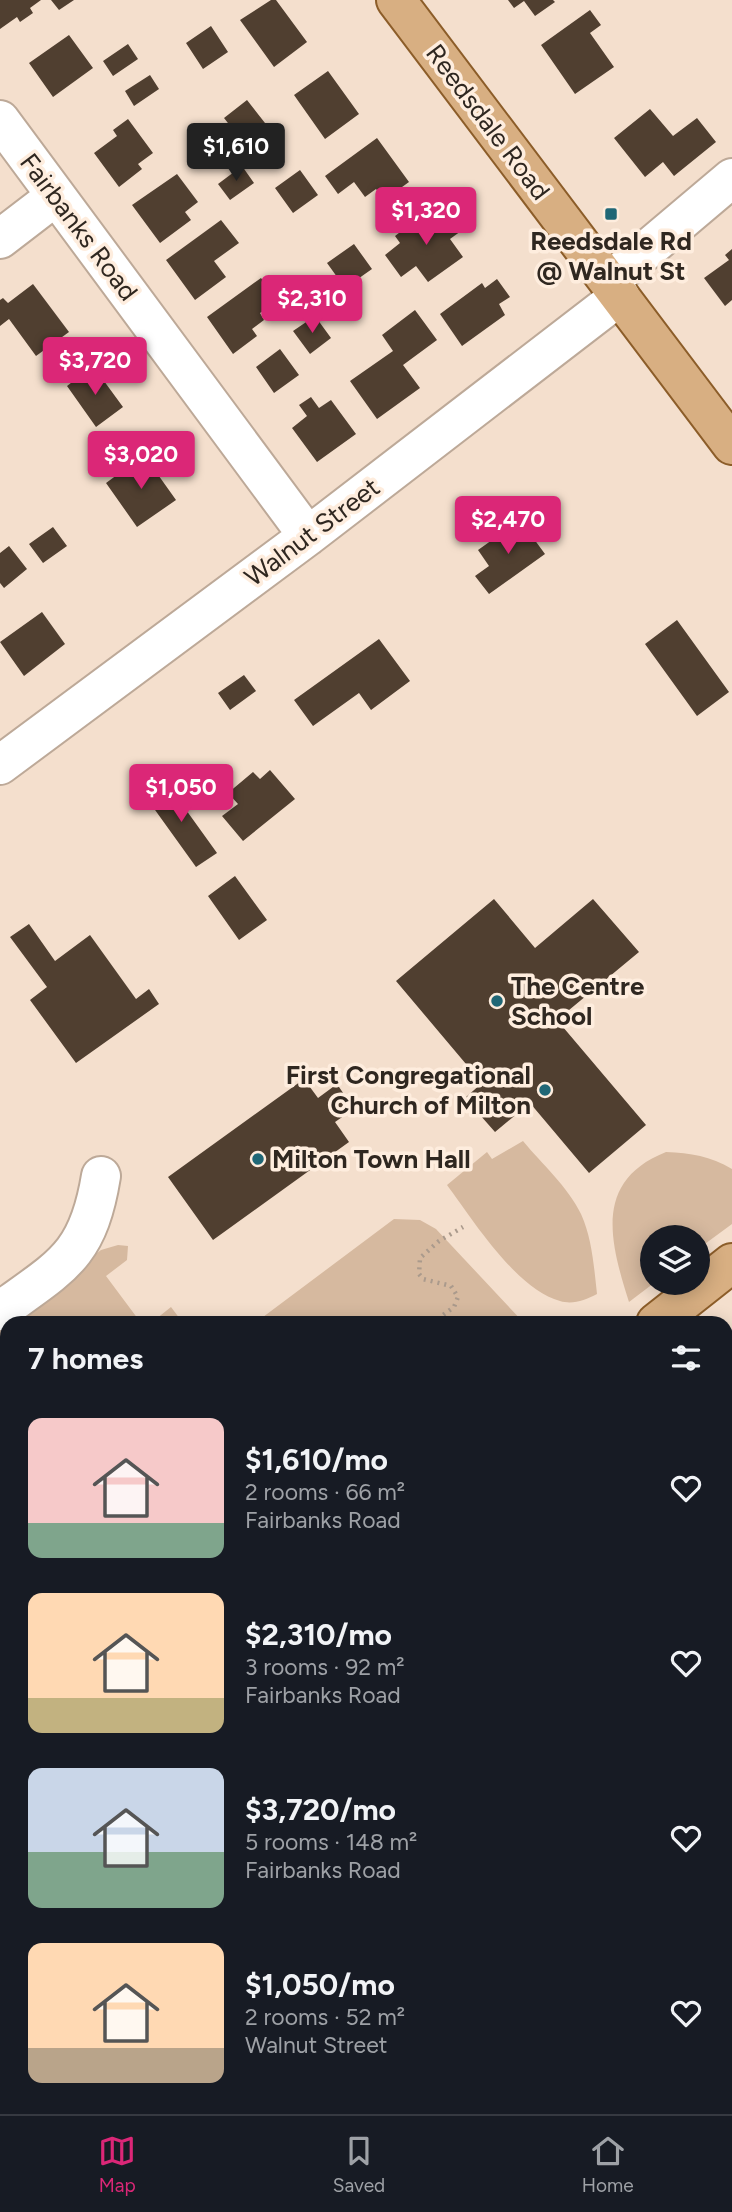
<!DOCTYPE html>
<meta charset="utf-8">
<style>
:root{--surface:#171b24;--page:#242831;--text:#f1f3f6;--muted:#9ea1a6;--line:#363941;--accent:#db2777}
body{margin:0;font-family:Figtree,sans-serif;background:var(--page);color:var(--text);height:100vh;display:flex;flex-direction:column;font-size:26px;white-space:nowrap}
*{box-sizing:border-box;margin:0}
p{font-size:23px;color:var(--muted)}
.icon{flex:none;width:38px;height:38px;fill:none;stroke:currentColor;stroke-width:2;stroke-linecap:round;stroke-linejoin:round}
.map{position:relative;flex:1;overflow:hidden}
.drawer{position:absolute;left:0px;top:1316px;width:733px;height:798px;display:flex;flex-direction:column;background:var(--surface);border-radius:21px 21px 0 0;box-shadow:0 4px 18px #0003}
.drawer>*{flex:none}
.controls{position:absolute;left:640px;top:1225px;display:grid;gap:14px}
.controls a{display:grid;place-items:center;width:70px;height:70px;border-radius:50%;background:var(--surface);box-shadow:0 4px 18px #0003;font-size:35px}
.price{position:absolute;translate:-50% -60px;padding:0 16px;border-radius:7px;background:var(--accent);color:#fff;font-size:23px;line-height:46px;filter:drop-shadow(0 2px 4px #0008)}
.price::after{content:'';position:absolute;left:50%;top:42px;width:21px;height:16px;margin-left:-10px;background:inherit;clip-path:polygon(0 0,100% 0,50% 100%)}
.price.active{background:#222;color:#fff}
ul{padding:0;list-style:none}
li{display:flex;align-items:center;gap:21px;height:175px;padding:0 28px}
li span{display:grid;place-items:center;flex:none;width:196px;height:140px;border-radius:14px;color:#555}
li>.icon{margin-inline-start:auto}
span .icon{width:84px;height:84px;fill:#fffc;stroke-width:1}
li b{font-size:30px}
h2{display:flex;justify-content:space-between;align-items:center;height:84px;padding:0 28px;font-size:30px}
.tabs{display:flex;justify-content:space-around;align-items:center;height:98px;border-top:2px solid var(--line);background:var(--surface);font-size:19px;color:var(--muted)}
.tabs a{display:grid;justify-items:center;gap:4px}
.tabs .active{color:var(--accent)}
.map>svg:first-child{display:block}
</style>
<div class="map">
<svg width="732" height="2114" viewBox="0 0 732 2114">
<rect width="100%" height="100%" fill="#f4dfcd"/>
<path fill="#edd3bb" d="M732,2011V2114H579L588,2107H726V2012Z"/>
<path fill="#d6b99f" d="M523,1141C542,1164 568,1187 581,1214C592,1238 594,1267 597,1294C585,1300 573,1305 560,1301C516,1289 473,1220 447,1185L487,1152L492,1159Z
M666,1152C691,1153 710,1156 732,1169V1224L698,1249V1237H653L654,1283L629,1302C610,1242 593,1181 666,1152Z
M394,1219L420,1220L436,1229L524,1323H255Z
M118,1245L128,1246L127,1260L106,1276L141,1323H7V1397L0,1401V1328L101,1250Z
M171,1307L183,1323H151Z
M7,1677V1767L0,1772V1683Z"/>
<g fill="none" stroke-linecap="round" stroke-linejoin="round">
<path stroke="#b48c66" stroke-width="9" d="M726,1805H732"/>
</g>
<path fill="#503f30" d="M0,0H41L30,8L33,13L20,22L17,17L0,29Z
M51,0H74L59,10Z
M271,0H276L307,42L274,67L240,20Z
M508,0H553L555,2L535,16L524,1L514,8Z
M590,10L601,25L590,33L614,67L575,94L541,45Z
M211,26L228,52L203,69L186,43Z
M69,35L93,68L53,97L29,63Z
M128,44L138,59L113,76L103,61Z
M328,71L359,114L325,139L294,95Z
M150,75L159,89L134,106L125,91Z
M247,100L265,123L242,141L224,118Z
M650,109L673,136L697,118L716,142L674,176L663,162L645,177L614,138Z
M128,119L153,153L138,164L142,169L119,187L94,153L117,136L113,130Z
M377,138L409,182L384,200L376,189L365,197L354,182L338,194L325,176Z
M242,166L254,183L230,200L218,184Z
M300,170L318,195L293,213L275,188Z
M177,174L198,202L185,212L191,220L160,243L132,205Z
M429,210L439,224L450,216L461,231L450,239L463,257L428,282L416,266L401,277L385,255L400,243L395,236Z
M221,220L239,243L214,261L226,277L195,300L166,260Z
M354,244L372,269L345,288L327,263Z
M732,249V300L725,306L704,278L729,260L725,255Z
M261,278L278,301L260,313L264,320L252,329L257,336L233,354L207,317Z
M497,279L510,297L499,304L505,315L462,346L440,314L482,283L485,288Z
M33,284L69,332L36,356L9,319L0,326V300L3,298L8,303Z
M415,310L437,340L403,365L420,388L377,419L350,381L393,351L382,335Z
M315,316L331,338L310,354L293,331Z
M280,349L299,375L274,393L256,367Z
M93,366L123,407L96,427L67,386Z
M311,397L319,408L331,400L356,434L317,462L292,428L307,416L299,405Z
M144,455L176,500L137,527L106,483Z
M520,520L545,554L489,594L475,576L489,566L478,550Z
M53,527L67,546L43,563L29,544Z
M9,546L27,569L4,588L0,583V553Z
M42,612L65,644L24,676L0,642Z
M677,620L729,692L697,716L645,644Z
M379,639L410,681L371,710L359,693L313,726L294,700Z
M244,675L256,691L230,710L218,693Z
M270,770L295,799L243,841L222,816L238,804L228,793L253,772L260,779Z
M166,782L217,853L196,867L145,796Z
M235,876L267,920L239,940L208,896Z
M494,899L535,948L593,899L639,952L557,1020L646,1125L589,1173L530,1103L495,1132L465,1098L482,1083L396,981Z
M29,924L55,961L90,935L136,999L149,989L159,1004L76,1063L30,1000L47,987L10,937Z
M304,1079L318,1098L337,1084L354,1109L335,1122L349,1142L213,1240L168,1177Z
M732,1410V1464L726,1457V1415Z
M7,1450V1479L0,1469V1455Z
M732,1477V1518L726,1522V1481Z
M726,1898L730,1899L728,1918L726,1917Z
M357,2107H436L435,2114Z"/>
<g fill="none" stroke-linecap="round" stroke-linejoin="round">
<g stroke="#bda998" stroke-width="42">
<path id="minor" d="M0,120L308,536
M0,239L56,196
M610,281L732,178
M0,765L308,536L620,296
M0,1311C62,1266 88,1256 101,1176
M0,2088L7,2097
M501,2114L510,2107"/>
</g>
<g stroke="#8c5d29" stroke-width="42">
<path id="major" d="M396,0L732,445
M656,1323L732,1263
M0,1805L7,1800"/>
</g>
<path stroke="#aa9a8c" stroke-width="4.5" stroke-dasharray="2 5" stroke-linecap="butt" d="M432,1323L454,1307L458,1297L451,1286L423,1279L419,1274L420,1258L439,1241L463,1227"/>
<use href="#minor" stroke="#fff" stroke-width="38"/>
<use href="#major" stroke="#d8af82" stroke-width="38"/>
</g>
<g fill="#206776" stroke="#feedde" stroke-width="2.5">
<rect x="604" y="207" width="14" height="14" rx="3.5"/>
<circle cx="497" cy="1001" r="7"/>
<circle cx="545" cy="1090" r="7"/>
<circle cx="258" cy="1159" r="7"/>
</g>
<g text-anchor="middle" stroke-width="7" stroke-linejoin="round" paint-order="stroke">
<g font-size="26" fill="#2f2720" stroke="#feedde">
<text transform="translate(488 122) rotate(53)" y="9">Reedsdale Road</text>
<text transform="translate(79 227) rotate(53)" y="9">Fairbanks Road</text>
<text transform="translate(312 532) rotate(-37)" y="9">Walnut Street</text>
</g>
<g font-size="26" font-weight="bold" fill="#2f2720" stroke="#feedde" text-anchor="start">
<text x="611" y="250" text-anchor="middle">Reedsdale Rd<tspan x="611" dy="30">@ Walnut St</tspan></text>
<text x="511" y="995">The Centre<tspan x="511" dy="30">School</tspan></text>
<text x="531" y="1084" text-anchor="end">First Congregational<tspan x="531" dy="30">Church of Milton</tspan></text>
<text x="272" y="1168">Milton Town Hall</text>
</g>
</g>
</svg>
<div class="controls">
<a><svg class="icon" aria-label="layers" viewBox="0 0 24 24"><path d="M12 4l9 5-9 5-9-5zM3 14l9 5 9-5"/></svg></a>
</div>
<b class="price active" style="left:236px;top:183px">$1,610</b>
<b class="price" style="left:426px;top:247px">$1,320</b>
<b class="price" style="left:312px;top:335px">$2,310</b>
<b class="price" style="left:95px;top:397px">$3,720</b>
<b class="price" style="left:141px;top:491px">$3,020</b>
<b class="price" style="left:508px;top:556px">$2,470</b>
<b class="price" style="left:181px;top:824px">$1,050</b>
<section class="drawer">
<h2>7 homes<svg class="icon" aria-label="filters" viewBox="0 0 24 24"><path d="M4 7h16M4 17h16"/><circle cx="9" cy="7" r="2"/><circle cx="15" cy="17" r="2"/></svg></h2>
<ul>
<li><span style="background:linear-gradient(#f6c9c9 75%,#7fa58c 0)"><svg class="icon" aria-label="home" viewBox="0 0 24 24"><path d="M3 11l9-7 9 7M6 9v11h12V9"/></svg></span><div><b>$1,610/mo</b><p>2 rooms · 66 m²</p><p>Fairbanks Road</p></div><svg class="icon" aria-label="heart" viewBox="0 0 24 24"><path d="M12 20l-8-8c-3-5 5-10 8-4 3-6 11-1 8 4z"/></svg></li>
<li><span style="background:linear-gradient(#ffd9b3 75%,#c2b280 0)"><svg class="icon" aria-label="home" viewBox="0 0 24 24"><path d="M3 11l9-7 9 7M6 9v11h12V9"/></svg></span><div><b>$2,310/mo</b><p>3 rooms · 92 m²</p><p>Fairbanks Road</p></div><svg class="icon" aria-label="heart" viewBox="0 0 24 24"><path d="M12 20l-8-8c-3-5 5-10 8-4 3-6 11-1 8 4z"/></svg></li>
<li><span style="background:linear-gradient(#c9d6e8 60%,#7fa58c 0)"><svg class="icon" aria-label="home" viewBox="0 0 24 24"><path d="M3 11l9-7 9 7M6 9v11h12V9"/></svg></span><div><b>$3,720/mo</b><p>5 rooms · 148 m²</p><p>Fairbanks Road</p></div><svg class="icon" aria-label="heart" viewBox="0 0 24 24"><path d="M12 20l-8-8c-3-5 5-10 8-4 3-6 11-1 8 4z"/></svg></li>
<li><span style="background:linear-gradient(#ffd9b3 75%,#b9a48a 0)"><svg class="icon" aria-label="home" viewBox="0 0 24 24"><path d="M3 11l9-7 9 7M6 9v11h12V9"/></svg></span><div><b>$1,050/mo</b><p>2 rooms · 52 m²</p><p>Walnut Street</p></div><svg class="icon" aria-label="heart" viewBox="0 0 24 24"><path d="M12 20l-8-8c-3-5 5-10 8-4 3-6 11-1 8 4z"/></svg></li>
</ul>
</section>
</div>
<nav class="tabs">
<a class="active"><svg class="icon" aria-label="map" viewBox="0 0 24 24"><path d="M3 6l6-2 6 2 6-2v14l-6 2-6-2-6 2zM9 4v14M15 6v14"/></svg>Map</a>
<a><svg class="icon" aria-label="saved" viewBox="0 0 24 24"><path d="M7 4h10v16l-5-4-5 4z"/></svg>Saved</a>
<a><svg class="icon" aria-label="home" viewBox="0 0 24 24"><path d="M3 11l9-7 9 7M6 9v11h12V9"/></svg>Home</a>
</nav>
